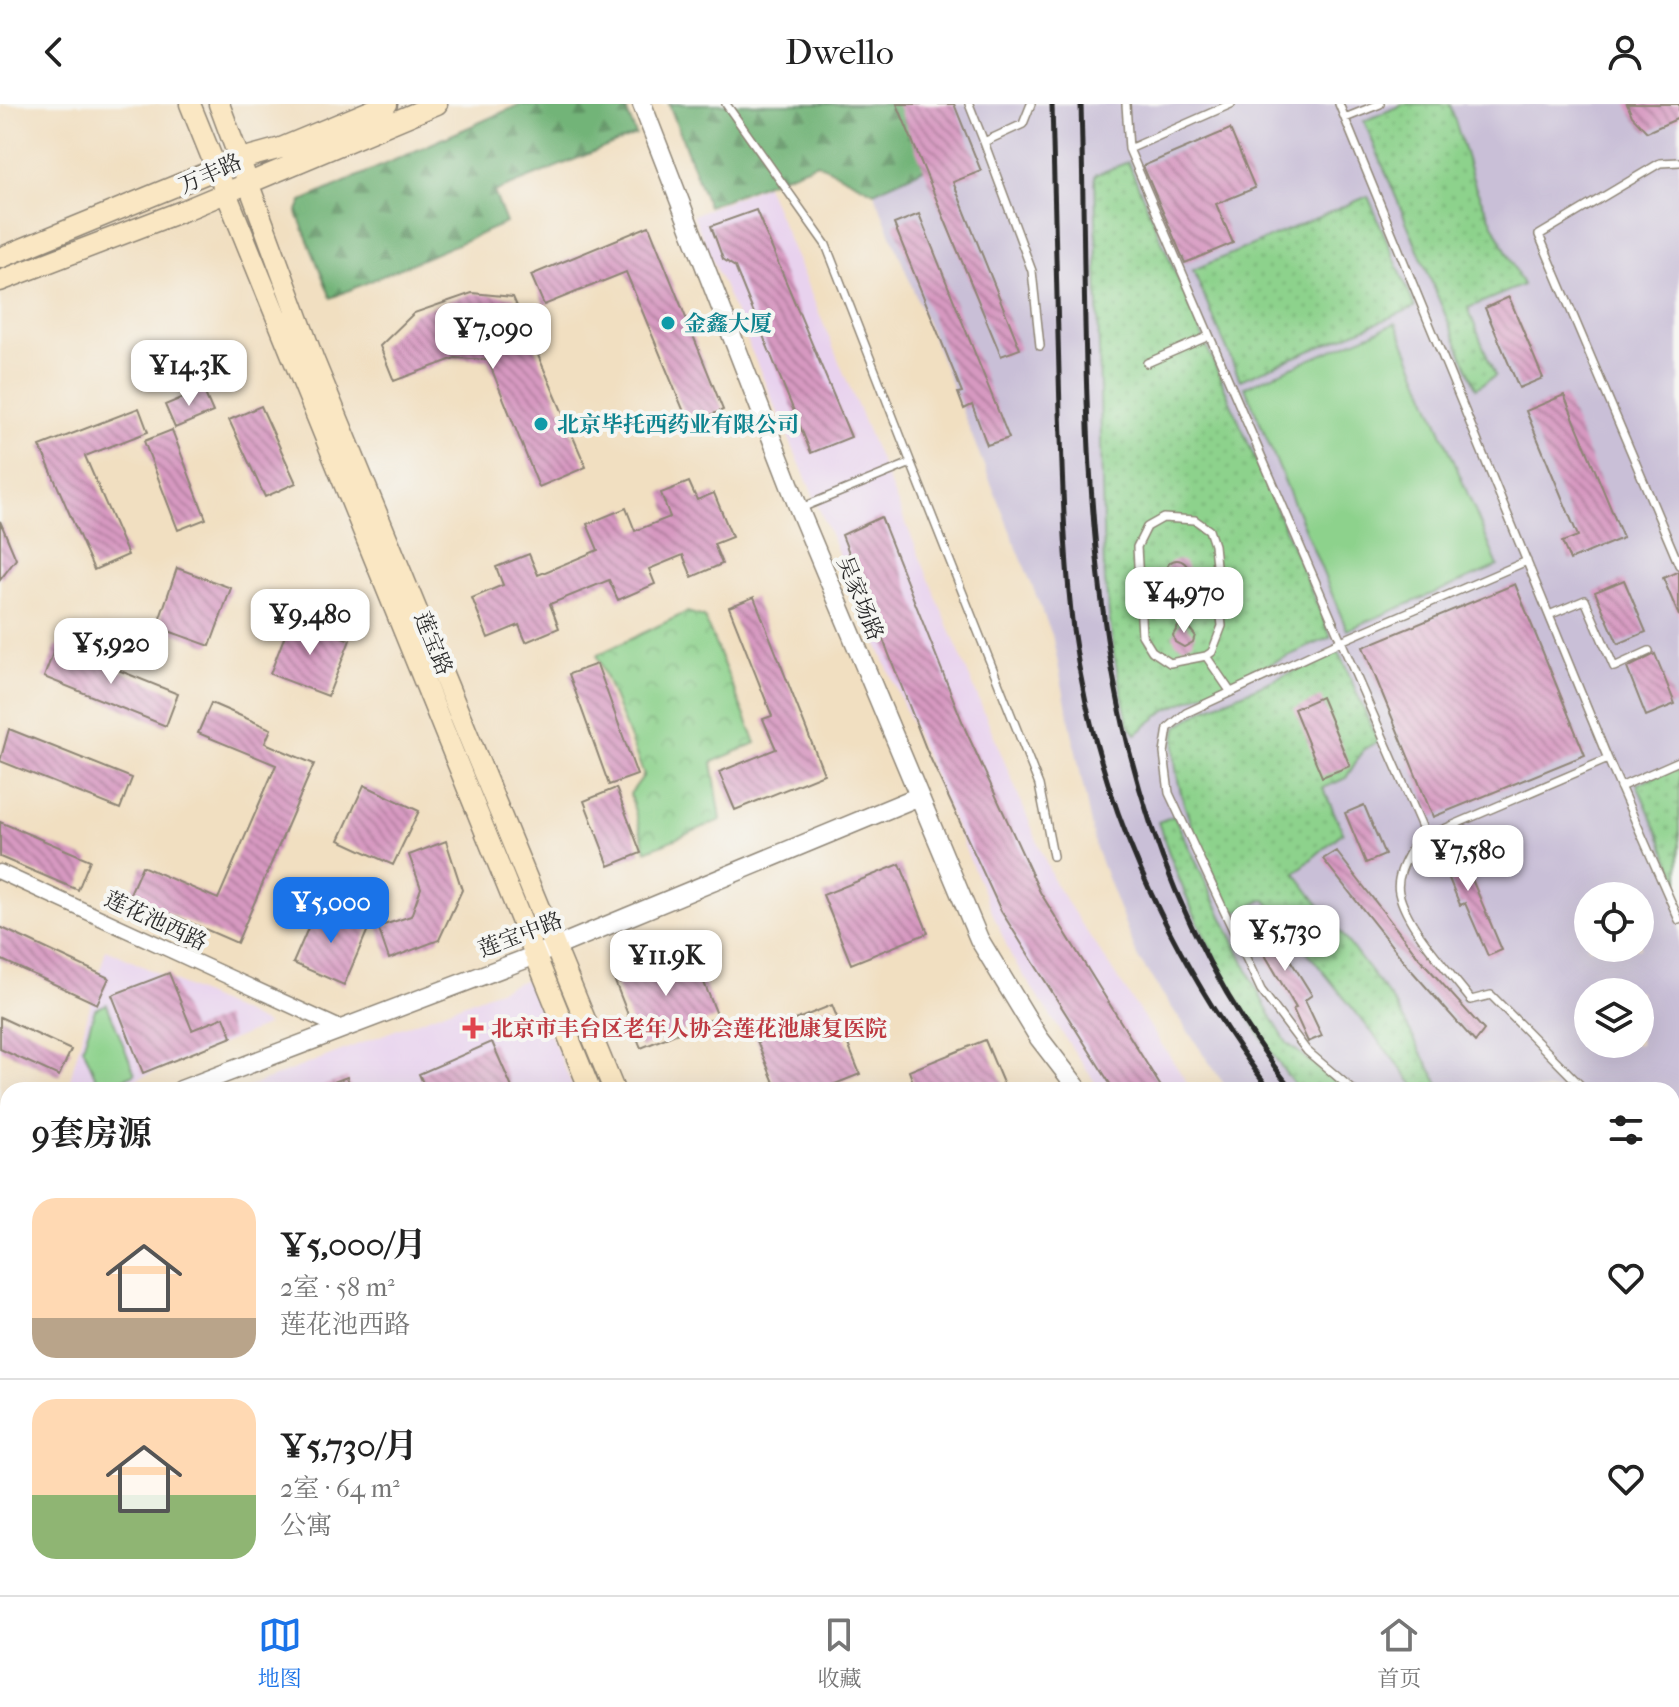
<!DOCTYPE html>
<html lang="zh">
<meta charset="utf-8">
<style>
:root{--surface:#fff;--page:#f2f2f2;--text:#222;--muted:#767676;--line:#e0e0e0;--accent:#1a73e8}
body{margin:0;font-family:"IM FELL French Canon","Noto Serif SC",serif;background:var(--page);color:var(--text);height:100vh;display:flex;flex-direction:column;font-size:30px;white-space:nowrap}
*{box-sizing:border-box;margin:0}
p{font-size:26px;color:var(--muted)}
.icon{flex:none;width:44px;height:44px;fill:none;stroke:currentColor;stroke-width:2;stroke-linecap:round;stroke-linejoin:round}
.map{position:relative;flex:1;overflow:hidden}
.panel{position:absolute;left:0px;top:978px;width:1680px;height:514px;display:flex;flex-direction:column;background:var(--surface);border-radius:24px 24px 0 0;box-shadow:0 8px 32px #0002}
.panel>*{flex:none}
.fabs{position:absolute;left:1574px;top:778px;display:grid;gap:16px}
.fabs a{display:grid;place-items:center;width:80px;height:80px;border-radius:50%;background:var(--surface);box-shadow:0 8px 32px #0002;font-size:40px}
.price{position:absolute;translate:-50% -68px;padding:0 18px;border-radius:16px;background:#fff;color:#222;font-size:26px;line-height:52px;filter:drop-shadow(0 2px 4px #0008)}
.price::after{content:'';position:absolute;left:50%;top:48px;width:24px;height:18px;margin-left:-12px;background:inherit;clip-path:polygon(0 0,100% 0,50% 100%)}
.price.active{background:var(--accent);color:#fff}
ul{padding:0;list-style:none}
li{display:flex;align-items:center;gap:24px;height:200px;padding:0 32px}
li+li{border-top:2px solid var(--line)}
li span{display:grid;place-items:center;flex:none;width:224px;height:160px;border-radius:24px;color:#555}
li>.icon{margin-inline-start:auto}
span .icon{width:96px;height:96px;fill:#fffc;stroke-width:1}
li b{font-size:34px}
h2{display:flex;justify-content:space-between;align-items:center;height:96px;padding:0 32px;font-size:34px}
header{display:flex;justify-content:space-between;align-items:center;height:104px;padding:0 32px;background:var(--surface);font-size:36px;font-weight:600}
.tab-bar{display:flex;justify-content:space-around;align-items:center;height:112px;border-top:2px solid var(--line);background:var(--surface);font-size:22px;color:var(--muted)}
.tab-bar a{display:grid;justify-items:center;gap:4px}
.tab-bar .active{color:var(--accent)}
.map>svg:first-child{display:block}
</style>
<header><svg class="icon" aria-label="back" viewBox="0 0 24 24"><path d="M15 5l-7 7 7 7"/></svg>Dwello<svg class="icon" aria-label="person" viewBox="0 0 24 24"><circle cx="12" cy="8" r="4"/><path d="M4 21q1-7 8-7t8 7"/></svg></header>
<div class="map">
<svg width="1679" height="1491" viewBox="0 0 1679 1491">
<defs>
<pattern id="grass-dots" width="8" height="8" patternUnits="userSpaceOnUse" patternTransform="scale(2)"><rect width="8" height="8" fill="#8dd28c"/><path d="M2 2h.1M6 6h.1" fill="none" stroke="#7ab479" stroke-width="1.8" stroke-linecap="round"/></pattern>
<pattern id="forest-firs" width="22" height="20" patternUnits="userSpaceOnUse" patternTransform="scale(2)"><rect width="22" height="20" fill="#72b478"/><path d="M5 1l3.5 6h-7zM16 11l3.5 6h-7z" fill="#5e9363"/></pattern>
<pattern id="park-crowns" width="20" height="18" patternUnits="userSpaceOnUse" patternTransform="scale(2)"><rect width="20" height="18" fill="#8dd28c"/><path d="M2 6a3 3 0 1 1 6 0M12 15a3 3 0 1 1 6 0" fill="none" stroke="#7ab479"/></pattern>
<pattern id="building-back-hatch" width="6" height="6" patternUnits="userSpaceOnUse" patternTransform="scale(2)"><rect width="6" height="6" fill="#d799c1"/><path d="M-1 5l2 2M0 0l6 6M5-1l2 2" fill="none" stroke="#af7d9d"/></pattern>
</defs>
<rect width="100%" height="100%" fill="#f6f6f2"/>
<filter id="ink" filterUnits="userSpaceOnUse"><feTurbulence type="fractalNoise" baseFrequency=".0125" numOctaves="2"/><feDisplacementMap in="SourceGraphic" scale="16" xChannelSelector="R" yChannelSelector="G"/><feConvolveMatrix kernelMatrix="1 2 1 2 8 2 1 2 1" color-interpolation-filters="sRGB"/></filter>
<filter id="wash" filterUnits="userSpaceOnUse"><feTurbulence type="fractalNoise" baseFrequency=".006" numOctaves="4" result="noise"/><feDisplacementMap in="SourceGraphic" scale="32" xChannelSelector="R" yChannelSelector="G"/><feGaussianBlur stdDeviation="1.8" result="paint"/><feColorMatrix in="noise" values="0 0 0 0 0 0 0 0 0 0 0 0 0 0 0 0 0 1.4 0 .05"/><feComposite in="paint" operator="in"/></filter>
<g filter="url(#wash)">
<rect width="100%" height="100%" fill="#f1dfc1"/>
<path fill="#e8d2ee" d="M766,81L1055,780L1192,986H1100L1012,854L693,111Z
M106,845L268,921L110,986H67Z
M527,875L574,986H242L271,974Z
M958,1484H1191L1194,1491H941Z
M1192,1484H1596L1603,1491H1195Z"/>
<path fill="#c9bfd7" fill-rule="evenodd" d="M901,0H1679V1399L1672,1394V986H1228L1138,854L1096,745L1052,531L874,88L928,63ZM1588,792H1640V844H1588ZM1588,888H1640V940H1588Z"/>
<path fill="url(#grass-dots)" stroke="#5c7e5c" stroke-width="2" d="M1404,0H1450L1476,85L1523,181L1468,204L1495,272L1476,284L1364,17Z
M1128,58L1331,533L1166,606L1136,630L1128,619L1114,551L1104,469L1095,71Z
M1368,92L1415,203L1240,276L1193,166Z
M1339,548L1378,638L1364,645L1346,674L1323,684L1343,728L1295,769L1395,900L1442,986H1418L1265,795L1235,809C1207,763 1164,677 1177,623L1203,606Z
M1679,662V778L1637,680Z
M1174,712L1266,904L1287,939L1346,986H1298C1236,903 1191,816 1158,718Z"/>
<path fill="url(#forest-firs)" stroke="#4e7052" stroke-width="2" d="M521,0H624L636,31L494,88L506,119L331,194L297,109L302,97Z
M669,0H901L928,63L874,88L817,59L708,102Z"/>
<path fill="url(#park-crowns)" stroke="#5c7e5c" stroke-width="2" d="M687,508L704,513L756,639L712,658L721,716L646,747L630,690L644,671L597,551Z"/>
<path fill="#8dd28c" stroke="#5c7e5c" stroke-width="2" d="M1396,219L1498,462L1347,526L1245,283Z
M107,900L135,970L100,984L83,943L95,905Z"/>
<g id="blocks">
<path fill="url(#building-back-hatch)" d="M897,0H954L981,67L953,78L1020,245L1001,252Z
M1627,0H1679V14L1647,28L1632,12Z
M1230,25L1255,84L1216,100L1233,139L1185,159L1143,62Z
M756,106L851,333L811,349L735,163L723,155L711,122Z
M919,110L1009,334L987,341L972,301L964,305L958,289L962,288L894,120Z
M649,122L723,306L689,320L626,168L544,201L531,171Z
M472,189L513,193L586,363L539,383L488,256L455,254L394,277L380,242L414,209Z
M1509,193L1543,274L1519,284L1485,204Z
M203,285L213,308L175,324L165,301Z
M1564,291L1623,434L1570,456L1562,438L1578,432L1526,307Z
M261,302L296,379L265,393L229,316Z
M139,304L148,328L85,352L128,451L94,466L40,342Z
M172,326L206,415L178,426L144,337Z
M689,378L697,396L714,389L732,433L714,440L722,460L692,473L683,451L649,465L655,480L618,496L609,476L550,500L559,524L526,538L519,521L488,534L472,494L503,481L496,463L529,450L538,471L598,446L587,420L626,404L635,427L670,413L661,389Z
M881,413L966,627L1040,788L1163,986H1114L1001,807L927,647L842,431Z
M0,417L16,455L0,476Z
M1166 467a11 11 0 1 1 22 0a11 11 0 1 1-22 0Z
M177,464L231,484L210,542L157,523Z
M1679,467V512L1663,474Z
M1624,476L1646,528L1618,540L1595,488Z
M1515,480L1585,651L1433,713L1363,543Z
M1168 500a11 11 0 1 1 22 0a11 11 0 1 1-22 0Z
M754,493L824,670L735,706L719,668L776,645L763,615L772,612L729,503Z
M292,513L350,536L328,592L270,570Z
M1182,516L1195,531L1193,538L1184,543L1175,538L1173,531Z
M56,541L178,590L166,622L44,573Z
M1655,550L1675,600L1646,612L1627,564Z
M597,560L637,671L609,681L569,570Z
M1321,593L1350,662L1322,673L1294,605Z
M211,599L271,625L265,639L314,660L237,839L129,792L142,762L218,795L276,661L198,629Z
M9,625L132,674L120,705L0,657Z
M364,681L419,707L393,761L339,736Z
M616,684L641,749L609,762L584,697Z
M1364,701L1385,751L1366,759L1345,709Z
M0,718L90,756L78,786L0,753Z
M1454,733L1502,846L1488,852L1465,799L1460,801L1435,741Z
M446,737L462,786L439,836L389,855L378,823L411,812L421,784L409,751Z
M1336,747L1420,855L1484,926L1475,938L1411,866L1323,755Z
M900,760L928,829L851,860L823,791Z
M318,801L369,823L344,881L293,859Z
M1259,806L1312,891L1305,896L1322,932L1308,938L1293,905L1296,904L1244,815Z
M0,823L109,874L97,900L0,855Z
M690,844L718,913L641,944L614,875Z
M169,869L192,926L224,913L232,933L143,969L112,891Z
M832,901L860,970L820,986H777L755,932Z
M0,913L71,946L59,972L0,945Z
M985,936L1006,986H916L909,967Z
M492,938L513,986H426L419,970Z
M347,973L352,986H315V985Z"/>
</g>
</g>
<g filter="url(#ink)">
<use href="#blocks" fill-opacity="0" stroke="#8e8576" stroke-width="2"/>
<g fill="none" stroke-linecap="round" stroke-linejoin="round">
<g stroke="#8e8576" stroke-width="10">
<path id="service" d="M726,0L826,141L911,359L801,404
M969,0L984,38L1023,20L1031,0
M1126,0L1129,45L1231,0
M1339,0L1608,655L1679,816
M1345,14L1380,0
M984,38L1032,167L1040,242
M1129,45L1341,537L1527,457
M1679,58L1660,59L1539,131L1679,461
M1147,259L1209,232
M911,359L1039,681L1053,752
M1549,511L1585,496L1614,563L1649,547
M1206,552L1212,548L1222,522L1214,441L1209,426L1195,416L1163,414L1147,423L1137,443L1142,531L1152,547L1170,559L1206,552L1230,587
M1620,683L1679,657
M1353,986L1307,947L1261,886L1169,689L1164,649L1168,624L1186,609L1341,537L1426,732
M1585,986L1491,891L1471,896C1450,868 1407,824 1399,789C1395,771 1409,751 1416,737L1608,655
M1672,1058L1679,1064
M1672,1245L1679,1251
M1123,1484L1125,1491"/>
</g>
<g stroke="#8e8576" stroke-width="17">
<path id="minor" d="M0,768L338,923"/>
</g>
<g stroke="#8e8576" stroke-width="21">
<path id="tertiary" d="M642,0L799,405L979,835L1039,934L1079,986
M181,986L536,851L917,693
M0,1056L8,1053
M1627,1484L1636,1491"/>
</g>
<g stroke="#8e8576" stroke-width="23">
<path id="secondary" d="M190,0L590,986
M219,0L313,254L614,986
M0,154L241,55L281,44L387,0
M0,177L185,106L437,0
M843,1484L846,1491
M867,1484L871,1491"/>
</g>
<use href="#service" stroke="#fff" stroke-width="7"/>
<use href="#minor" stroke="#fff" stroke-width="14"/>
<use href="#tertiary" stroke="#fff" stroke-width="18"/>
<use href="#secondary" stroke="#fae7c3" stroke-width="20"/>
<path stroke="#2b2b2b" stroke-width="5" d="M1052,0C1055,103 1057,205 1060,308C1063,380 1064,453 1073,525C1095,692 1168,852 1270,986
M1081,0C1091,354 1062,688 1292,986
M1672,1331L1679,1337
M1672,1348L1679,1354"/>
</g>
</g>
<g fill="#0f9aa8" stroke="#f6f6f2" stroke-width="3">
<circle cx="668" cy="219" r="8"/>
<circle cx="541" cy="320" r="8"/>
</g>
<path fill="#e0444e" stroke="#f6f6f2" stroke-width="3" d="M469 912h8v8h8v8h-8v8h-8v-8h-8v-8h8z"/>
<g text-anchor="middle" stroke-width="8" stroke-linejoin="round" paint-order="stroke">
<g font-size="22" fill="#2b2b2b" stroke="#f6f6f2">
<text transform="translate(210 69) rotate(-24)" y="8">万丰路</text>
<text transform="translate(861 494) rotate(68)" y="8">吴家场路</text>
<text transform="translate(434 539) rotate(68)" y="8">莲宝路</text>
<text transform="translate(156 816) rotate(25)" y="8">莲花池西路</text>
<text transform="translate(520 830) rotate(-21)" y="8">莲宝中路</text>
</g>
<g font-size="22" font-weight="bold" fill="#0d838f" stroke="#f6f6f2" text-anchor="start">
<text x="684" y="227">金鑫大厦</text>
<text x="557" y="328">北京毕托西药业有限公司</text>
</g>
<g font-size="22" font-weight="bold" fill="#be3a42" stroke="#f6f6f2" text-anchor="start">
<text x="491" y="932">北京市丰台区老年人协会莲花池康复医院</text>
</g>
</g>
</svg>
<div class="fabs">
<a><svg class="icon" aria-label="locate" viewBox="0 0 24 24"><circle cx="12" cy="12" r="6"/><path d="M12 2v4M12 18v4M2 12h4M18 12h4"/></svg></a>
<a><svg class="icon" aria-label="layers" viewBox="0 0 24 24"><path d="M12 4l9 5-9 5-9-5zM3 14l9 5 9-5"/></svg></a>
</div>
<b class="price" style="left:493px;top:267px">¥7,090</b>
<b class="price" style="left:189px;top:304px">¥14.3K</b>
<b class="price" style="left:1184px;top:531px">¥4,970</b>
<b class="price" style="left:310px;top:553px">¥9,480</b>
<b class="price" style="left:111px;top:582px">¥5,920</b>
<b class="price" style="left:1468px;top:789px">¥7,580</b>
<b class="price active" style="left:331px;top:841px">¥5,000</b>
<b class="price" style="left:1285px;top:869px">¥5,730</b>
<b class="price" style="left:666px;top:894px">¥11.9K</b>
<section class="panel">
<h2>9套房源<svg class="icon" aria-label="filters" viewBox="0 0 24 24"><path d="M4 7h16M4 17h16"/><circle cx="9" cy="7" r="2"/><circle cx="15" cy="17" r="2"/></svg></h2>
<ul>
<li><span style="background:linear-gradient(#ffd9b3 75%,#b9a48a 0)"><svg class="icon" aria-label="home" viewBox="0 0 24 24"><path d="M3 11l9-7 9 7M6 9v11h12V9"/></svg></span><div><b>¥5,000/月</b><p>2室 · 58 m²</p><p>莲花池西路</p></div><svg class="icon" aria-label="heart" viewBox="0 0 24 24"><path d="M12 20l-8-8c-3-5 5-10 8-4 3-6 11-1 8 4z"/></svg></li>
<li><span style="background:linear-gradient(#ffd9b3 60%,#8fb573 0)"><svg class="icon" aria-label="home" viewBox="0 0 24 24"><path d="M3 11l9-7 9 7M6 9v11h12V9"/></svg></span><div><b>¥5,730/月</b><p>2室 · 64 m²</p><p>公寓</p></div><svg class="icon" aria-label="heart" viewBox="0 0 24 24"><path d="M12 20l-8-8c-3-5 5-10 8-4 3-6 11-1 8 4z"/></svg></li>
</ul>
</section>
</div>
<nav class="tab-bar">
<a class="active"><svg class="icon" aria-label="map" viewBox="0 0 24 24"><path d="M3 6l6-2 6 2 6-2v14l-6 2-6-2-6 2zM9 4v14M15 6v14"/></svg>地图</a>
<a><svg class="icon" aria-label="saved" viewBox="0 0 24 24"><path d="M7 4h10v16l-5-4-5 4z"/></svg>收藏</a>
<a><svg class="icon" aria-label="home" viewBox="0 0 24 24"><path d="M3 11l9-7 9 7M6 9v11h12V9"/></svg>首页</a>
</nav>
